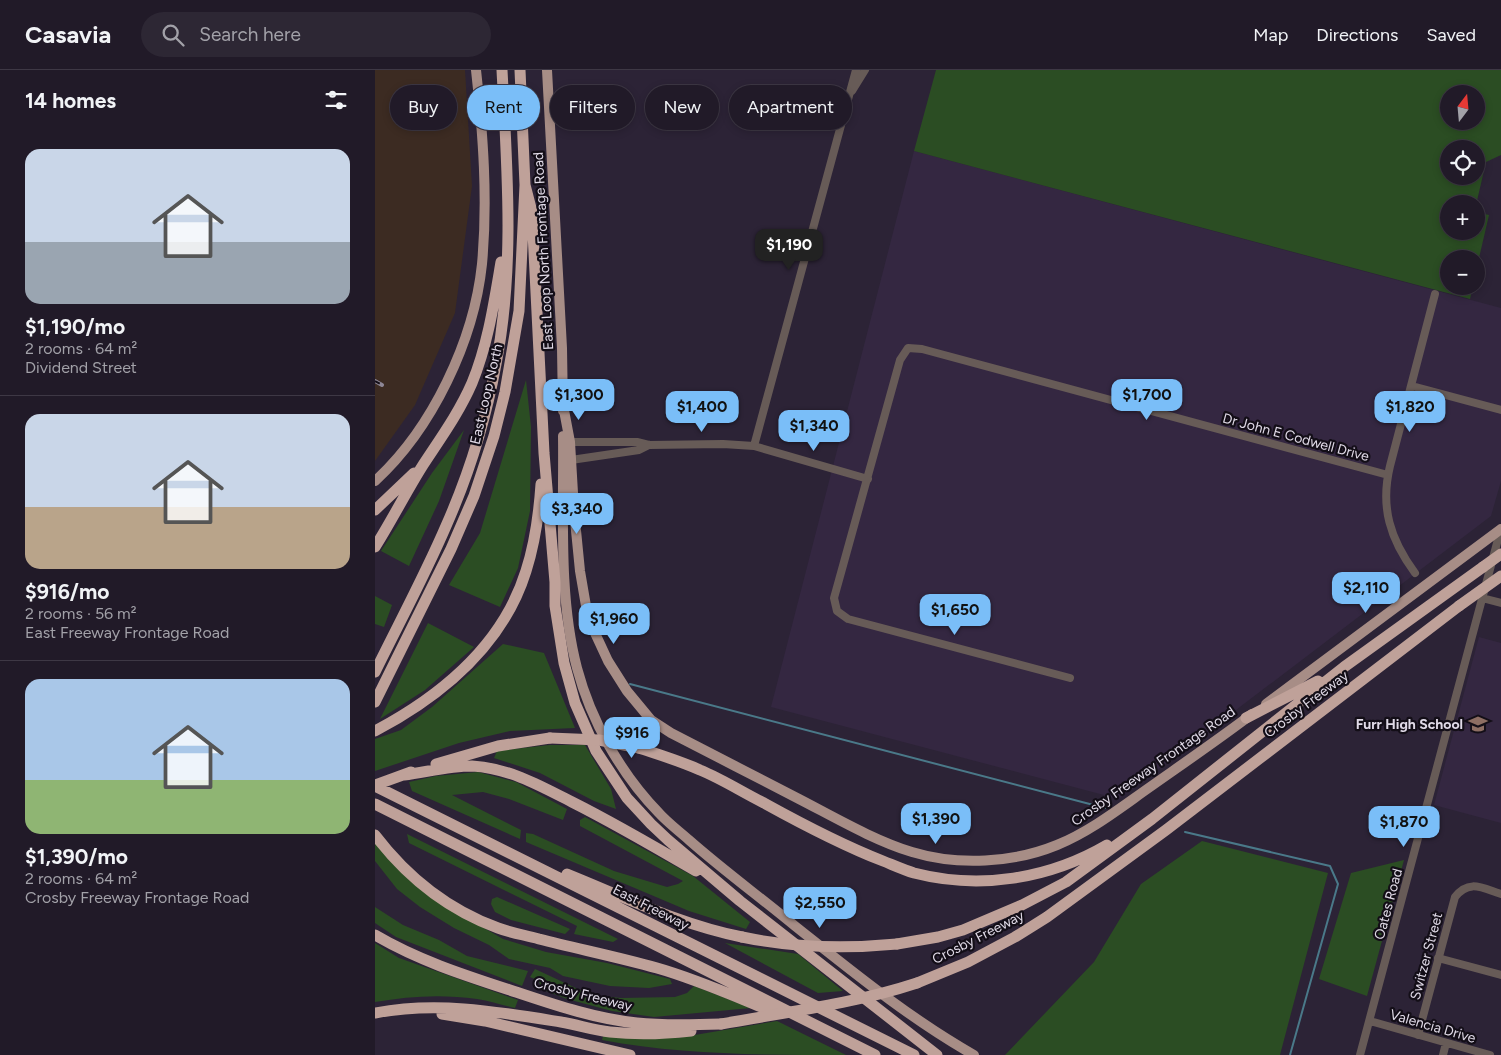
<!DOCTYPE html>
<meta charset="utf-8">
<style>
:root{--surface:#211a28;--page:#2d2734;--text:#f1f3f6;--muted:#a2a1a8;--line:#3e3845;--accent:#7abef8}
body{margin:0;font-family:Figtree,sans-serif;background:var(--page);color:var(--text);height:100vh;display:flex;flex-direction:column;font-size:19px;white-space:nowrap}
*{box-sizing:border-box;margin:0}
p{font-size:16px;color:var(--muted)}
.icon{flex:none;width:28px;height:28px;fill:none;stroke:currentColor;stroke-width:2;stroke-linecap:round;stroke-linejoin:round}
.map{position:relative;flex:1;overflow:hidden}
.side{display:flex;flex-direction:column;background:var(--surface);width:375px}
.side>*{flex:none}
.banner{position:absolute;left:15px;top:15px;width:475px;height:45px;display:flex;gap:10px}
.needle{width:32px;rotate:16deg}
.tools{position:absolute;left:1065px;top:15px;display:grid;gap:10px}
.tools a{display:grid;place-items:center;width:45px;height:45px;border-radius:50%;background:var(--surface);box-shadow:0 2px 8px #0003,0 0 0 1px var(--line);font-size:25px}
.price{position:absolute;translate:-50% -42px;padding:0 11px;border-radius:10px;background:var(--accent);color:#111;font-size:16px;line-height:32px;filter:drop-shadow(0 1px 2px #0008)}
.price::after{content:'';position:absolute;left:50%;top:30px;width:15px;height:11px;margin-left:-8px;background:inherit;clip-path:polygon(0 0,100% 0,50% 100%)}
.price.on{background:#222;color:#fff}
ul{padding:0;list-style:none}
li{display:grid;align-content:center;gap:10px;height:265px;padding:0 25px}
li+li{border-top:1px solid var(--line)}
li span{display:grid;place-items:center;height:155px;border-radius:15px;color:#555}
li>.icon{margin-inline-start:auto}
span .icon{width:90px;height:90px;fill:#fffc;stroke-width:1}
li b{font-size:21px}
h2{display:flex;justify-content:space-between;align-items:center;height:60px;padding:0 25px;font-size:21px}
.pill{padding:0 18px;border-radius:22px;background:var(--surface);box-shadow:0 2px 8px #0003,0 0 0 1px var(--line);font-size:18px;line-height:45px}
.pill.on{background:var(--accent);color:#111}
header{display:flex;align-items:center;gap:30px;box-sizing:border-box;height:70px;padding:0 25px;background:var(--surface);border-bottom:1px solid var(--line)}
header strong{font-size:24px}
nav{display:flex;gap:28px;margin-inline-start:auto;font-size:18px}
.search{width:350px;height:45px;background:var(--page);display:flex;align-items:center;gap:12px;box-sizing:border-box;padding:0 18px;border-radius:28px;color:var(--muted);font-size:19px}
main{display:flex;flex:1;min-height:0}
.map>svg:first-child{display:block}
</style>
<header>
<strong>Casavia</strong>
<div class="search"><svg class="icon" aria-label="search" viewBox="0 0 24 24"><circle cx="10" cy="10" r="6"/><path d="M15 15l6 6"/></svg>Search here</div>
<nav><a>Map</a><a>Directions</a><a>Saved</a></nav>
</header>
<main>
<section class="side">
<h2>14 homes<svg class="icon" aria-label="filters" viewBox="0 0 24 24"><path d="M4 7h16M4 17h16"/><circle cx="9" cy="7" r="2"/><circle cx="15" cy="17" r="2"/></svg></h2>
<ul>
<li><span style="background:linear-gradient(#c9d6e8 60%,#9aa5b1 0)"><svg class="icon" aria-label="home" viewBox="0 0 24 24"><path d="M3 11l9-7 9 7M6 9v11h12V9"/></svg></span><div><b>$1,190/mo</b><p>2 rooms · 64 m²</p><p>Dividend Street</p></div></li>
<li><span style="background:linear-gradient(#c9d6e8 60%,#b9a48a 0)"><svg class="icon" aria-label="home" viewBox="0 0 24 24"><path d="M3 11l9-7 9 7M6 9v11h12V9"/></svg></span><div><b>$916/mo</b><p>2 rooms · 56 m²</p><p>East Freeway Frontage Road</p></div></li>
<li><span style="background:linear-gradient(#a9c7e8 65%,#8fb573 0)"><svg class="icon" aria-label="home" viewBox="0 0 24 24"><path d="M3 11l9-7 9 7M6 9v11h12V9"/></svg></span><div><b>$1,390/mo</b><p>2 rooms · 64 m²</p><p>Crosby Freeway Frontage Road</p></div></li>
</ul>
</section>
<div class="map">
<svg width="1126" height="985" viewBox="0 0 1126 985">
<rect width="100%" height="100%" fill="#2c2336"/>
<path fill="#342741" d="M539,81L1126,238V411L1116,446L744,729L396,637Z
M1104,567L1126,573V753L1059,735Z"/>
<path fill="#3c2b22" d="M0,0H90L97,116L80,243L40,335L0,391Z"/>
<path fill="#2b4d23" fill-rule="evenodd" d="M561,0H1126V85L1111,92L1101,135L1074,134V161H1101V142L1114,145L1101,201V189H1074V216H1098L1095,229L539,81ZM1074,24H1101V51H1074ZM1074,79H1101V106H1074Z
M151,310L156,357L155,441L143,498L125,537L74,515L105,463Z
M89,360L64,431L34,496L6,481L57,403Z
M0,526L17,535L9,557L0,554Z
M53,553L99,577L50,620L5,649Z
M128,574L169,583L200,658L135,661L84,673L0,701V669L26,660L57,637Z
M174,675H210L236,719L241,739L219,731L165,703L119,688L122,681Z
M103,702L141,712L192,739L188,750L134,729L108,722L77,725L146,760L145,769L37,721L34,712L61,706Z
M210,747L318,806L375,852L371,859L314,841L151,772V763L158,764L239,801L292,817L303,814L308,811L205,756V750Z
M32,764L243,869L238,872L199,864L202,856L34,773Z
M827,771L953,803L905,985H630L719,892L766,814Z
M0,772L104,855L128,869L171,882L232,893L295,909L297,914L274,918L235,916L188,906L175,898L134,889L114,875L79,858L45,837L22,819L0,791Z
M1029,790L992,926L944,909L976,803Z
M122,827L195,859L190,864L136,850L120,842L116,834L117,829Z
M0,837L28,855L64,870L92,886L153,901L147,916L21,867L0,853Z
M0,873L24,888L143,930L140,938C127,935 115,931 102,929C67,924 34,926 0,932Z
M350,873L423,884L468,921L443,923Z
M160,899L216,925L246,928L300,927L312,923L319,916L376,938L279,947L237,941L192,929L166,919L164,911L155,907Z
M402,951L471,985C390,985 306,985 227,970L228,966L302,968Z"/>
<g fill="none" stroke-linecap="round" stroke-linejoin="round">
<path stroke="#4a7989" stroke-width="2" d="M255,614L730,738
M810,762L955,796L963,814L915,985"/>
<path stroke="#675b57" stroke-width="8" d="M477,21L490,0
M1037,316L1126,340
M195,372H262L274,375L348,374L379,376L493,409
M379,376L481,0
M196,390L264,380L274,375
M1040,503C1015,469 1005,437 1015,396L1060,224
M1107,528L1126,533
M695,608L473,549L462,541L459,528L525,290L533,278L547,279L1013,405
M1063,888L1126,905
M995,951L1115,985
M1043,965L1080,827C1094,809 1107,818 1126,824
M985,985L1126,458
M1068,985L1071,973"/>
<path stroke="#a78d86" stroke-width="10" d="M172,0L187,278L188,341
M188,335L195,372L199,440L205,501L211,536L220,563L233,591L252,621L276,650L296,663C339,685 381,707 424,729C459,747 500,771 537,782C583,796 638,793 682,775C716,761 745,738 775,717C809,693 844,669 877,644
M188,366C189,440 183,526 202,598C216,651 246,704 284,743C293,753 304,761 314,770C348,800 385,827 420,856C478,902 534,948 599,985
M0,411C57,359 99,271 107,194C113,129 108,64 101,0
M891,634L1126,459"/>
<path stroke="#bfa199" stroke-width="11" d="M150,115L157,142L169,383L180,512V536L189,593L200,633L221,681L252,728L276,754L293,770L365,831L562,985
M0,440L39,403
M0,477C17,450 31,422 48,395C65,369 84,343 97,313C113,274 119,233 126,192
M0,602C24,553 50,505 71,456C94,404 111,349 121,294C140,197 132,97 127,0
M0,632L76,479L99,426L119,366L130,322L144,241L150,115L145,0
M871,648L943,611
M0,661C66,626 128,575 151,501C160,473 164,444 166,414
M264,678C285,685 305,691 325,700C347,709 367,722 389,733C427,754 467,775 508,791C518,795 529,800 539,803C605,820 674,809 732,775
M61,694L123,676L175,668
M29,705C52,702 74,696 97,696C134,698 166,716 197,732C239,753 280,777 321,801
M0,715L36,702
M0,716L539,985
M0,734L500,985
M0,765C32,807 74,840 123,858C136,863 150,865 164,869C203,879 243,887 282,898C321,909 359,926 396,941
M192,804C249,827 306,855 367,867
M0,865C44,891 92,906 141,922C180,935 221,949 262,953C290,956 318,955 346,954
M522,874L563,867L588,860L647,835L691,812L777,749L969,597L1108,497
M542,913L593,892L640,867L672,847L791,760L1084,536
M0,943C63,931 124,942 186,952C203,955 219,960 235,962C262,965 289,964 316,961
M67,944L110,951L255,985"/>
<g stroke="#8d8695" stroke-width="4">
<path id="rail" d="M0,311L7,315"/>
</g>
<use href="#rail" stroke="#130e17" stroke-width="2" stroke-dasharray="5.5" stroke-linecap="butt"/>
<path stroke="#bfa199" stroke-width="11" d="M1108,497L1126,484
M1084,536L1126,506
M175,668L224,670L264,678
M367,867C419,878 469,879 522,874
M346,954C412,942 478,934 542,913"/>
</g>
<defs>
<g id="school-bare" transform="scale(1.5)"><path d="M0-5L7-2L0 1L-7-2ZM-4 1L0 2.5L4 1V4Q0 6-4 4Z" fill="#8d6e63" stroke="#130e17" stroke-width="2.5" paint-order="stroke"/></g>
</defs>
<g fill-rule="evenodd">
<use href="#school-bare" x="1103" y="654"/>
</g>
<g text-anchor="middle" stroke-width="4.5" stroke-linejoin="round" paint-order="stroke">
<g font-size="14" fill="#e0dae7" stroke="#130e17">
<text transform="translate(168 181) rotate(-93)" y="5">East Loop North Frontage Road</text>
<text transform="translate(111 324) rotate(-77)" y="5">East Loop North</text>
<text transform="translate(921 367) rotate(15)" y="5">Dr John E Codwell Drive</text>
<text transform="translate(931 634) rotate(-37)" y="5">Crosby Freeway</text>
<text transform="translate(778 696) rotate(-35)" y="5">Crosby Freeway Frontage Road</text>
<text transform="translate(1013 834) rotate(-75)" y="5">Oates Road</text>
<text transform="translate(276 837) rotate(27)" y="5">East Freeway</text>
<text transform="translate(603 867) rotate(-27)" y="5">Crosby Freeway</text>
<text transform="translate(1051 886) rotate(-75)" y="5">Switzer Street</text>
<text transform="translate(208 924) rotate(14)" y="5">Crosby Freeway</text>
<text transform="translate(1058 956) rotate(16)" y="5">Valencia Drive</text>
</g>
<g font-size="14" font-weight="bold" fill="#e0dae7" stroke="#130e17" text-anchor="end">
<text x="1088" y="659">Furr High School</text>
</g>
</g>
</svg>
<div class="tools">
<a><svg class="needle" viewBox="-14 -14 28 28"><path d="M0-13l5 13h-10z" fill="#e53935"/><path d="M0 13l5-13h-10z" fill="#a2a1a8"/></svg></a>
<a><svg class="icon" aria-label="locate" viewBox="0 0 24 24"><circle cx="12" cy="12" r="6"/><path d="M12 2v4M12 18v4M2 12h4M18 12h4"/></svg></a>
<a>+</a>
<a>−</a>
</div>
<b class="price on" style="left:414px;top:201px">$1,190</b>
<b class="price" style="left:204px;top:351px">$1,300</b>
<b class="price" style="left:772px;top:351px">$1,700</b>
<b class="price" style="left:327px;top:363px">$1,400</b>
<b class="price" style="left:1035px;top:363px">$1,820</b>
<b class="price" style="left:439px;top:382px">$1,340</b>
<b class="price" style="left:202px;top:465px">$3,340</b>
<b class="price" style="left:991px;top:544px">$2,110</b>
<b class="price" style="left:580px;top:566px">$1,650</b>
<b class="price" style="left:239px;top:575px">$1,960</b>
<b class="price" style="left:257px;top:689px">$916</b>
<b class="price" style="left:561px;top:775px">$1,390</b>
<b class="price" style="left:1029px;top:778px">$1,870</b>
<b class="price" style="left:445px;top:859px">$2,550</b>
<div class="banner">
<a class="pill">Buy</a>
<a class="pill on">Rent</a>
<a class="pill">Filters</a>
<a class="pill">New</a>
<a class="pill">Apartment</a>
</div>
</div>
</main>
